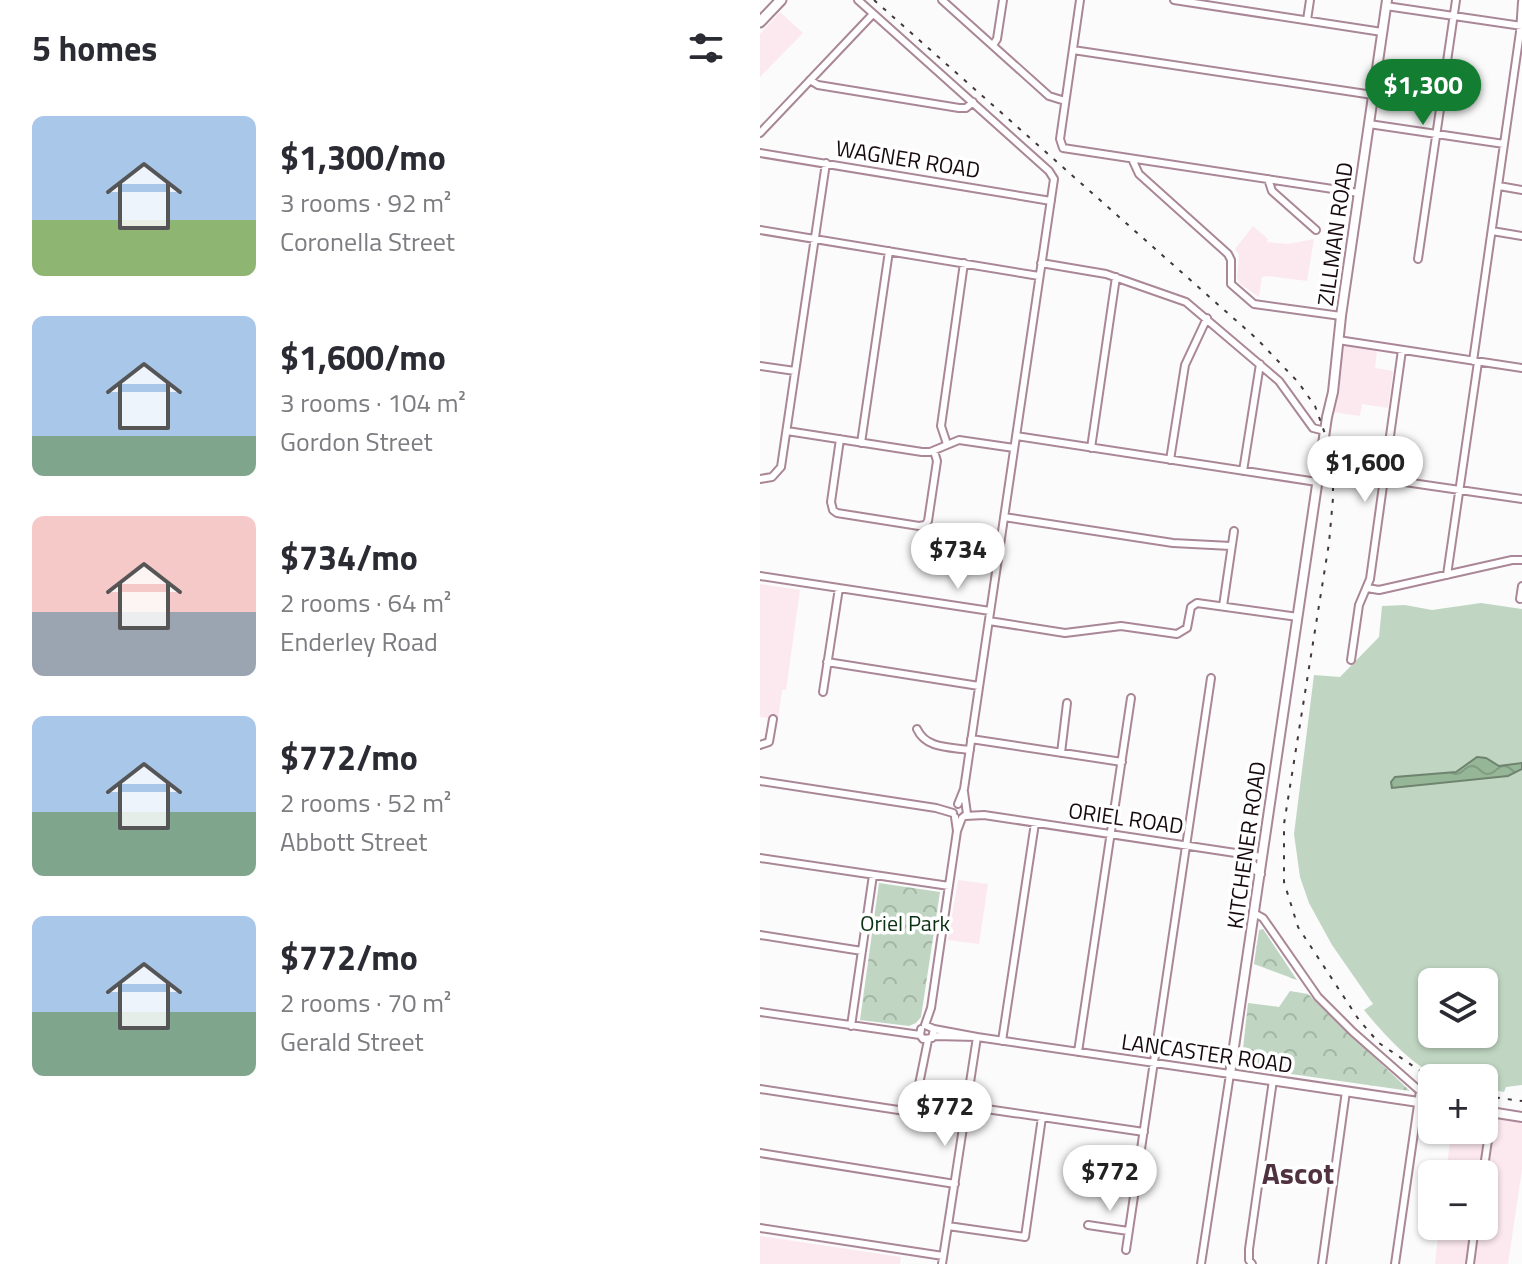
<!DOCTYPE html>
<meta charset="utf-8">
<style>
:root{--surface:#fff;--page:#f2f2f3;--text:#2b2b33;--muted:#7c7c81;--accent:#137d32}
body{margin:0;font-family:"Titillium Web",sans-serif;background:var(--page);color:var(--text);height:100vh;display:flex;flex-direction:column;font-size:30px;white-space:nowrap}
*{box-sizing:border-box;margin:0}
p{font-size:26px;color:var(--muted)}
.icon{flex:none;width:44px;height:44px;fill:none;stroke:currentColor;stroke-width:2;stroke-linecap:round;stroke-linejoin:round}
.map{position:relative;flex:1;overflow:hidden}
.side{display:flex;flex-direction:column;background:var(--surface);width:760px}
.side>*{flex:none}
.controls{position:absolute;left:658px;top:968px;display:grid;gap:16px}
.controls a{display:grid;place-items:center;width:80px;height:80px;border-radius:12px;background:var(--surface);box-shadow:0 2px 6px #0004;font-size:40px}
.price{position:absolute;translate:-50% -68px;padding:0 18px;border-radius:28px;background:#fff;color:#222;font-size:26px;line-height:52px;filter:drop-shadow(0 2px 4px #0008)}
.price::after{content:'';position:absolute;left:50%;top:48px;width:24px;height:18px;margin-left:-12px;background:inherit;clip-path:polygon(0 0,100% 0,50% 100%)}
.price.active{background:var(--accent);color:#fff}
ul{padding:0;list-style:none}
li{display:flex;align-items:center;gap:24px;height:200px;padding:0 32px}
li span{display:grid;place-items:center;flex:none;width:224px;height:160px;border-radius:12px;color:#555}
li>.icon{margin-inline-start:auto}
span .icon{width:96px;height:96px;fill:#fffc;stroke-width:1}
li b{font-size:34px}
h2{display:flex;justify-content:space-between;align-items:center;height:96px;padding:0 32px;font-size:34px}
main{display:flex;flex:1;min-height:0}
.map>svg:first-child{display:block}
</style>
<main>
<section class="side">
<h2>5 homes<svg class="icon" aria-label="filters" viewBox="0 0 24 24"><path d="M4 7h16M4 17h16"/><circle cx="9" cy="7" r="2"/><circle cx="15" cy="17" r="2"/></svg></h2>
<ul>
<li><span style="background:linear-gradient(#a9c7e8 65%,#8fb573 0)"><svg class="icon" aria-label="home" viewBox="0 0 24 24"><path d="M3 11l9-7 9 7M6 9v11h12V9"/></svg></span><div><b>$1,300/mo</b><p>3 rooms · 92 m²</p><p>Coronella Street</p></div></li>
<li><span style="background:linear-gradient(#a9c7e8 75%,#7fa58c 0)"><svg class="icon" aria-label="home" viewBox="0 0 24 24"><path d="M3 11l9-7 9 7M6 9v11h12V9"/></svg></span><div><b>$1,600/mo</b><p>3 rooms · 104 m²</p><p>Gordon Street</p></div></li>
<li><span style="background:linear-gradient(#f6c9c9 60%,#9aa5b1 0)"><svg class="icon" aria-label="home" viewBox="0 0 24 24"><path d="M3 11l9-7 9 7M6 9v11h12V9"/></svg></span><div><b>$734/mo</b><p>2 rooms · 64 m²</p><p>Enderley Road</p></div></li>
<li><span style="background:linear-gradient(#a9c7e8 60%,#7fa58c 0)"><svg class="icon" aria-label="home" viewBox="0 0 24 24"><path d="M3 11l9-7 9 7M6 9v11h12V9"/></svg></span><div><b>$772/mo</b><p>2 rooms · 52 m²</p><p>Abbott Street</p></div></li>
<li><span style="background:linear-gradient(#a9c7e8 60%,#7fa58c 0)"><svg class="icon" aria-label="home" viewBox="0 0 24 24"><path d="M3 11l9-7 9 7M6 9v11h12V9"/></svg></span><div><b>$772/mo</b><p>2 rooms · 70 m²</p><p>Gerald Street</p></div></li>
</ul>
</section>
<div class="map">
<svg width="762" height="1264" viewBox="0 0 762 1264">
<defs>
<pattern id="park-crowns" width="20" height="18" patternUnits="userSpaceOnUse" patternTransform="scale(2)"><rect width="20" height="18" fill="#c0d6c2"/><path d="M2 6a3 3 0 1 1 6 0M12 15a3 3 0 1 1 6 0" fill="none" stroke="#a4b6a6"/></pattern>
<pattern id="water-waves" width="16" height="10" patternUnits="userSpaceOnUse" patternTransform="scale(2)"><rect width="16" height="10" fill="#95b798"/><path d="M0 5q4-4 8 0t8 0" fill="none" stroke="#809c82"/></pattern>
</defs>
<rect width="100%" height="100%" fill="#fbfbfb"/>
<path fill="#fce9f0" d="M20,12L43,33L0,77V34Z
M493,226L508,239L507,242L528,244L554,239L547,281L509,276L502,277L499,297L479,283L477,277L479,255L475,249Z
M582,344L617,350L615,368L633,371L628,408L602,404L600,416L572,412Z
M0,584L40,590L26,690H22L18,720L0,717Z
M198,880L228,884L219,944L188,940Z
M724,1117L762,1122V1169L748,1264H675L679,1226H724V1174H686L690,1141L676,1139L678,1130H724Z
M0,1236L141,1257L140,1264H0Z"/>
<path fill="url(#park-crowns)" d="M119,883L180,892L161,1017L156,1023L149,1026L100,1020Z
M503,929L537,980L494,964L499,930Z
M530,991L548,994L650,1091L481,1067L488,1003L519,1007Z"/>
<path fill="#c0d6c2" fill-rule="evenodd" d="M721,603L762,609V1085L746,1087L744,1092L724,1088V1078C712,1078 698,1080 686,1078C660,1075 620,1030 604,1010L613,1004L572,945L549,903L540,877L534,834L554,675L580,677L619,637L622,606L645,605L672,610ZM672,982H724V1034H672Z"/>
<path fill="url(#water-waves)" stroke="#6f836f" stroke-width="2" d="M717,757L726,758L739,766L762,763V769L748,776L632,788L631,782L635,777L696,772Z"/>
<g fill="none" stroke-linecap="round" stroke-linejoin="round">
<g stroke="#aa8796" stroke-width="10">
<path id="minor" d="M98,0L289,171L294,179L204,789L198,804
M182,0L289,96L305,101
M320,0L300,139L303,148L599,193
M414,0L622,32
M626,6L762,26
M547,20L550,0
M233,45L237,39L243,0
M313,50L613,95
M50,80L58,85L199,108H206L213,102
M609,124L744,144
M0,133L113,14
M0,153L291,201
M373,161L379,174L468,254L471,260V284L494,304L581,316
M508,179L512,191L556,230
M739,186L762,190
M0,230L279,276
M732,231L762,236
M658,259L696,0
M281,263L346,274L426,302L519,381L553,428L565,431
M578,340L762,368
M713,361L760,32L762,2
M0,366L35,371
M27,431L162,452H170L199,440L254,448
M256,436L557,482
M80,439L71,502L73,510L77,513L159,526L165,525L168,521L177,461L174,451
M101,443L129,251
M187,444L181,426L204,263
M331,448L356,277
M410,460L425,365L447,318
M483,471L500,364
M0,479L12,477L21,467L66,163
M624,479L762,499
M244,517L413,543L471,546
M687,575L718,362
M0,576L230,611
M607,588L619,590L752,560H762
M760,599L762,586
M463,606L474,531
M229,621L305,633L361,626L417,634L427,628L431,607L437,603L538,617
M591,660L599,605L610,579L642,350
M67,662L219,686
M63,692L79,588
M157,729C166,749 190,747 210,750
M211,739L362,762
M0,745L9,742L13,719
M301,753L307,703
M0,781L176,808L193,813
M205,816L224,815L502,857
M195,817L197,831
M0,858L189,886
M494,913L503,918L558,997L593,1032L660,1091L635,1264
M0,935L102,951
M0,1012L160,1035
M165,1025L171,1008L197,831L202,818L207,814L204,792
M91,1026L113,875
M161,1029L160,1035L163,1039L172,1038L174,1029L165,1025
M174,1029L217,1037
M174,1036L217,1037L470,1074L441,1264
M242,1041L275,823
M318,1052L371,698
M0,1089L145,1111C153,1109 192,1118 205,1119
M206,1106L384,1132
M154,1109L168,1040
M0,1153L195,1184
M723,1174L732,1113
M328,1225L368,1231
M188,1226L265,1237L282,1117
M0,1228L183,1256
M366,1250L451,678
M182,1264L217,1037
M492,1264L489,1260V1249L513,1080
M562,1264L586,1091
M710,1264L715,1226"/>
</g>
<g stroke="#aa8796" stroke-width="12">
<path id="major" d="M627,0L581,316L573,392L567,417L470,1074L672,1104
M484,854L500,874
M724,1111L762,1117"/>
</g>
<g stroke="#aa8796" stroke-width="13">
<path id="highway" d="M0,22L21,0"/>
</g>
<use href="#minor" stroke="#fff" stroke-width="6"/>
<use href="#major" stroke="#fff" stroke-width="8"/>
<use href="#highway" stroke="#fff" stroke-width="9"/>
<path stroke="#42373c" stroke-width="2" stroke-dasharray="4 8" stroke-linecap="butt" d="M114,0L497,339L538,382L555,406L568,442L573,469V498L569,543L524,824V882L538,927L599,1020L619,1043L672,1079
M724,1096L762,1101"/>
</g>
<g text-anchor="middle" stroke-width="7" stroke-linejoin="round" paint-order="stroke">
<g font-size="22" fill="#16090f" stroke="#fff">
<text transform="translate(148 159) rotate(9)" y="8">WAGNER ROAD</text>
<text transform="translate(575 234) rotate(-82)" y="8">ZILLMAN ROAD</text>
<text transform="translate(366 818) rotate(8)" y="8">ORIEL ROAD</text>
<text transform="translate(486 845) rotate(-82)" y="8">KITCHENER ROAD</text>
<text transform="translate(447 1053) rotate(8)" y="8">LANCASTER ROAD</text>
</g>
<g font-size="22" fill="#0a3213" stroke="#fff">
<text x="145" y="931">Oriel Park</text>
</g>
<g font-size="30" font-weight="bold" fill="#4f313f" stroke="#fff">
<text x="538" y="1184">Ascot</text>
</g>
</g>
</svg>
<div class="controls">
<a><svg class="icon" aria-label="layers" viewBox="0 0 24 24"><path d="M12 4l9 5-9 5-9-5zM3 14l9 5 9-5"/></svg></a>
<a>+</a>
<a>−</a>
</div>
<b class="price active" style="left:663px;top:127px">$1,300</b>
<b class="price" style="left:605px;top:504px">$1,600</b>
<b class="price" style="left:198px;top:591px">$734</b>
<b class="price" style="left:185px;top:1148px">$772</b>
<b class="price" style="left:350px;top:1213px">$772</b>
</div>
</main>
